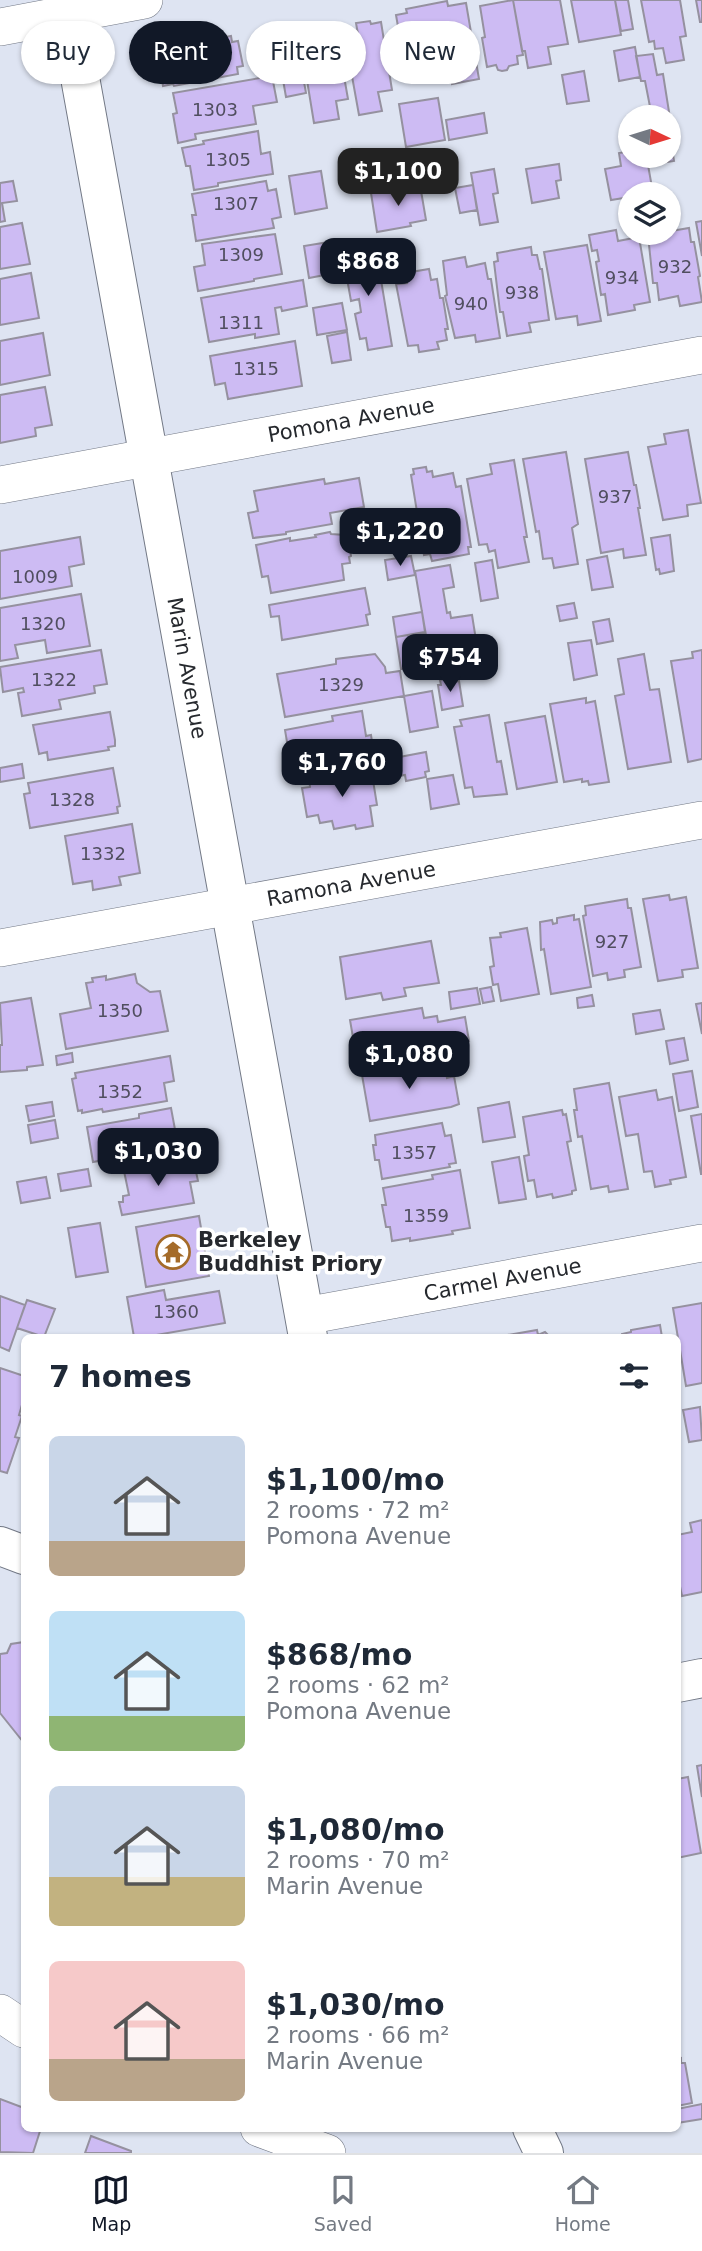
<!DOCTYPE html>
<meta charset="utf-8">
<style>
:root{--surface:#fff;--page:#f6f6f7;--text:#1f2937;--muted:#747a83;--line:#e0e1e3;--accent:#111827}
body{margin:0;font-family:"DejaVu Sans",sans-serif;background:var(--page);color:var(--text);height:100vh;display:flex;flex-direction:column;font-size:26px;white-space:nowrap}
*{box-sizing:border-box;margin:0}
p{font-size:23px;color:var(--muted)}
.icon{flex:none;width:38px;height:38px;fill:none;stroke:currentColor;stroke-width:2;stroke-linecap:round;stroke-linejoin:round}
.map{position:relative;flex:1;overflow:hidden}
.side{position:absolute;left:21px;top:1334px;width:660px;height:798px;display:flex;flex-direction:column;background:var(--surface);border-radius:10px;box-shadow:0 2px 5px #0004}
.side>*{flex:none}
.hud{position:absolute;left:21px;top:21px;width:662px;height:63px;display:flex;gap:14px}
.needle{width:46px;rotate:94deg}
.tools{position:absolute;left:618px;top:105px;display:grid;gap:14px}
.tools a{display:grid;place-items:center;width:63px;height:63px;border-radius:50%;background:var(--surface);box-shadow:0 2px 5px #0004;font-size:35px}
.price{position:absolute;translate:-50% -60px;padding:0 16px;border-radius:14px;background:var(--accent);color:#fff;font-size:23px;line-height:46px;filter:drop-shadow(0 2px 4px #0008)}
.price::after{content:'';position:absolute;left:50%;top:42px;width:21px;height:16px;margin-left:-10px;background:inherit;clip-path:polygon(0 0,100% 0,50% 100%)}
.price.on{background:#222;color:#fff}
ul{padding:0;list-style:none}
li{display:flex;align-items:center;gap:21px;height:175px;padding:0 28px}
li span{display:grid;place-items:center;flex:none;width:196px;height:140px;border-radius:10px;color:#555}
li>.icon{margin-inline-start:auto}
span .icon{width:84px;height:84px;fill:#fffc;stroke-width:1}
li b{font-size:30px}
h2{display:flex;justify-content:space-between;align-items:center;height:84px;padding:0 28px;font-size:30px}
.chip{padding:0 24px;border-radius:32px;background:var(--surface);box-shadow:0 2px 5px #0004;font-size:24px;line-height:63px}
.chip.on{background:var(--accent);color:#fff}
.tabs{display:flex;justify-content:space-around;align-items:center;height:98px;border-top:2px solid var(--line);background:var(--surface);font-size:19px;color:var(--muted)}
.tabs a{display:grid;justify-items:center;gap:4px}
.tabs .on{color:var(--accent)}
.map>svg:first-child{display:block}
</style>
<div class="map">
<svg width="702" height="2153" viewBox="0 0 702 2153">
<rect width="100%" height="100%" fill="#dee4f2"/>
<path fill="#cdbbf3" stroke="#95919f" stroke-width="2" d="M513,0L523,55L517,56L518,64L509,66L507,70L502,71L498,70L496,65L487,67L482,38L485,37L480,6Z
M513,0H560L568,44L548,47L551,64L528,68L525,51H522Z
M571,0H615L621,35L579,42Z
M615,0H628L633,29L621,31Z
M641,0H680L686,36L680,37L684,60L666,63L663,48L655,49L654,41L649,42Z
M696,0H702V22H700Z
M447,1L448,6L466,3L479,79L452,84L450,72L407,79L396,15L407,13L406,9Z
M370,21L371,24L381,22L392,90L378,92L382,111L359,115L348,54L361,51L356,23Z
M336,31L348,99L336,101L339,119L314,123L305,68L319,65L314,35Z
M231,36L232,42L238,41L243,66L237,67L238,74L174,86L173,84L163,86L159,62L169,61L167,48Z
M635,47L640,77L619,81L614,51Z
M653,54L657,75L663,74L673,137H668V117H652L645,81H641L636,56Z
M302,71L306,93L286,97L282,74Z
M584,71L589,101L567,104L562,75Z
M272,76L277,102L253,106L256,124L195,134L196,139L178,143L173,114L177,113L173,93Z
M438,98L445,140L406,147L399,104Z
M484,113L487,133L449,140L446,120Z
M258,131L261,154L270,152L273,174L218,183V186L194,190L190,166H186L182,148L204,144L203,141Z
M668,141H671L674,161L648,165L653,193L630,194V197L611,200L605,169L621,166L619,153L626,152L625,149L630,148V156H668Z
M405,159L408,179L388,182L385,163Z
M559,164L561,180L556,181L559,198L532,203L526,169Z
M494,169L498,193L493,194L498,222L480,225L471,173Z
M321,171L327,208L295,214L289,176Z
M13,181L17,201L2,203L5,221L0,222V183Z
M266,181L268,191L276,189L281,217L272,219L274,228L196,241L192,215H196L192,194Z
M420,185L426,220L410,223L411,226L377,232L371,193Z
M473,185L477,210L460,213L455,188Z
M702,221V256L696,222Z
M22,223L30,264L0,269V227Z
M689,228L691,242H694L700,276L698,277L702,302L680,306L678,296L659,300L657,283H653L648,235Z
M616,230L618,241L639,237L650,302L634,305L635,310L608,315L605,294L601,295L596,262L599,261L597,250L592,251L589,235Z
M275,234L282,274L254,279V281L198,291L194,267L205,265L202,244Z
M329,242L335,273L309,278L304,246Z
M587,245L601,321L578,325L577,316L556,319L544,252Z
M531,247L532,255H537L540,269H542L549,320L529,323L531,332L507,336L503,312H500L494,262L498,261L497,253Z
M376,250L392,346L368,350L366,338L360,339L355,314L361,312L359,299L351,301L343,256Z
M465,257L467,267L485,263L488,279H491L500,338L476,342L475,335L455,338L445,296L447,295L443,261Z
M429,269L431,280L437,279L440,298H443L448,329H445L447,340L437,342L439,349L419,352L418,345L408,346L396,284L407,283L405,273Z
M31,273L39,318L0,325V279Z
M303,280L307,306L282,311L281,307L275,308L279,334L255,338V334L209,342L201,298Z
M342,303L347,330L317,335L313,308Z
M347,332L351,360L332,363L327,336Z
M43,333L50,375L0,385V341Z
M295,341L302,386L228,399L225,383L215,385L210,356Z
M45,387L52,425L35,428L36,436L0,443V395Z
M688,430L701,503L687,505L688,516L663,520L648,447L666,444L664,434Z
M566,452L578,524L572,528L578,564L554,568L552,558L543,559L539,531L536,532L523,459Z
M628,452L634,485H636L640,508H638L646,555L624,558L623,549L601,553L585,459Z
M514,460L527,537H524L529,562L498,568L495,550L489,552L487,544L479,545L467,479L492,474L490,464Z
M426,467L427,472L432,471L433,477L453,473L456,487L461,486L471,547H468L469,554L432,561L430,554L424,555L411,475L414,474L413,469Z
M359,478L364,507L330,513L332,524L286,532V534L253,538L248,513L258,511L254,491L324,479L325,484Z
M330,532L331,534L345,535L346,538H348L351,556L349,557L350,563L342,564L344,580L271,593L268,576L262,577L256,545L290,538V541L316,537L315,535Z
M670,535L674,571L660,574L659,569L656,570L651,538Z
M80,537L84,564L69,567L72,586L0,599V551Z
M411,556L415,575L388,580L385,560Z
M607,556L613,587L592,590L587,560Z
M492,560L498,598L481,601L475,563Z
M450,565L454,587L443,589L447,613L450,612L451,618L472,615L476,640L428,647L415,571Z
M365,588L370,614L366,615L368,625L282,640L279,616L271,617L269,605Z
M81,594L90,646L47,653L45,640L15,645L18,658L0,661V608Z
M574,603L577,618L560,621L557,606Z
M422,612L425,632L396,637L393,617Z
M609,619L613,641L597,644L593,622Z
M425,632L430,664L401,669L396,637Z
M591,640L597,675L574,680L568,643Z
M101,650L107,684L94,686L95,693L59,700L61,709L22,716L18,693L24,692L23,688L3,692L0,667Z
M702,650V759L688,762L671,661L693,658L692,652Z
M375,654L385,667L386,673L400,671L404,696L285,717L277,674L336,664V659Z
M644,654L650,690L659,689L671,762L628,769L615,696L624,694L618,659Z
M454,677V682L459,681L463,706L442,710L438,685H441L440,680Z
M432,691L438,727L410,732L404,696Z
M586,698V703L595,701L609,782L589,785L588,781L582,782V779L564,782L550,704Z
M362,711L366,736L371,735L374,755H371L372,762L301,772L297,752L289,754L285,730L333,721L332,716Z
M110,712L115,740V746L108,747L109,750L48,760L47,752L39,754L33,725Z
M489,715L497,762L501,761L507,794L474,797L472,787L465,788L454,727L462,726L460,720Z
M545,716L557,782L517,789L505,723Z
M426,752L429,771L425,772L426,777L406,781L405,775L392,777L391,772L376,775L373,762Z
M22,764L24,778L0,782V768Z
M113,768L120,806L117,807L118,813L30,828L24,794L30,793L28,783Z
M371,768L377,805L370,806L373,826L356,829L355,825L334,829L332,821L320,823L318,815L307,817L302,788L310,787L309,779Z
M453,775L459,804L431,809L427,779Z
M132,824L140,873L119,877L121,885L93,890L92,881L73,884L65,836Z
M669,895L670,900L686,897L698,968L682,970L683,977L658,981L643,899Z
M627,899L628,908H631L641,967L624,970L625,977L608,980L607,973L593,976L583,916L586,915L585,906Z
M574,915V920L579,919L591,987L551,994L544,949L541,950L540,922L552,920L553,924L557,923V918Z
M527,928L539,994L501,1001L498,984L493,985L490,967L494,966L490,938L501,937L500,933Z
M431,941L439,983L404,988L406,996L383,1000L381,993L346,999L340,957Z
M135,974L137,983L150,992L160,991L168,1031L66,1049L60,1014L91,1008L86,983L93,982L92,978L106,976V980Z
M491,987L494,1001L483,1003L480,989Z
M477,988L480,1004L451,1009L449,992Z
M592,995L594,1006L578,1008L577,998Z
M31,998L43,1065L27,1067V1070L0,1072V1045H2L0,1003Z
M702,1003V1034L696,1004Z
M422,1008L424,1018L437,1016L438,1022L465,1017L469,1041L357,1061L350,1020Z
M660,1010L664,1029L636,1034L633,1014Z
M684,1038L688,1060L670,1064L666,1041Z
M72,1053L73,1062L57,1065L56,1056Z
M170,1056L174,1081L164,1083L167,1101L103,1112L102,1109L82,1113V1110L78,1111L72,1079L76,1078L75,1073Z
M444,1061L447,1078L454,1076L459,1104L451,1107L370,1121L362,1075Z
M692,1071L698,1107L679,1111L673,1074Z
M609,1083L628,1189L609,1192L608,1186L591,1189L582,1136L578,1137L574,1110H577L574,1089Z
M656,1090L658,1100L672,1097L686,1177L670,1180L671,1184L655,1187L652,1171L644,1172L638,1134L626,1136L619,1097Z
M52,1102L54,1116L29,1121L26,1106Z
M509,1102L515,1137L483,1142L478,1108Z
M171,1108L179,1151L114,1162V1158L93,1162L87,1127L139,1118V1114Z
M562,1110L563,1115L566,1114L571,1141L567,1142L576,1190L572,1191V1194L553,1198L552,1194L537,1197L534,1180L528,1181L524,1156L529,1155L523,1117Z
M702,1114V1174H701L691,1116Z
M55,1120L58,1138L31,1143L28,1125Z
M442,1123L445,1136L451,1135L456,1163L449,1164L450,1167L382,1179L379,1160H375L373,1145H376L375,1135Z
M519,1157L526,1199L499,1203L492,1162Z
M186,1161L188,1168L195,1167L198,1181L190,1182L194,1203L122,1215L119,1202H123V1196L129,1195L124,1171Z
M88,1169L91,1186L61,1191L58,1174Z
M460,1170L470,1228L452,1231L453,1234L410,1241V1238L392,1241L390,1227H386L382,1205H386L383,1188L433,1179L432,1175Z
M46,1177L50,1198L21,1203L17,1182Z
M199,1216L209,1276L146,1287L136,1227Z
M100,1223L108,1272L76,1277L68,1228Z
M164,1290L166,1300L219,1291L225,1323L145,1337H134L127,1297Z
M0,1296L25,1305L9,1351L0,1347Z
M27,1300L55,1309L44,1337L17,1328Z
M702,1303V1383L686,1386L673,1308Z
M660,1325L662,1337H622V1334L631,1332V1330Z
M537,1330L538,1335L545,1332L550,1337L502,1336Z
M0,1368L24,1376V1398L19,1415L22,1416L15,1437L19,1438L7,1473L0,1471Z
M700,1407L702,1440L689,1442L683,1410Z
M702,1520V1592L682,1596L677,1572V1535L692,1532L690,1523Z
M24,1642V1743L0,1713V1654L7,1653L11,1644Z
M702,1765V1797L697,1766Z
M688,1777L701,1853L677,1858V1779Z
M681,2058V2063H685L692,2103L677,2106V2059Z
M0,2099L24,2108V2128H41L33,2153L0,2152Z
M702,2104V2119L677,2123V2109Z
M91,2136L131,2151V2153H85Z"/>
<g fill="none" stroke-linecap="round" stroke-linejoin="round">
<g stroke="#727885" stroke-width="38">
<g id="street">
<path d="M0,27L144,0"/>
<path id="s1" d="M0,485L702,355"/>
<path id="s2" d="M0,948L702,820"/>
<path id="s3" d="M305,1316L702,1243"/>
<path d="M0,2013L24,2029"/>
<path d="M259,2128L327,2153"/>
</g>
</g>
<g stroke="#727885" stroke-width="40">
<g id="secondary">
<path id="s4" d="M66,0L308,1337"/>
<path d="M0,1546L24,1555"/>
<path d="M677,1683L702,1678"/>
<path d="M532,2128L544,2153"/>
</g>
</g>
<use href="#street" stroke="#fff" stroke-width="37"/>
<use href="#secondary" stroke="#fff" stroke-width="38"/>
</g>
<defs>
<g id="temple-ring" transform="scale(1.75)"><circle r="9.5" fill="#fff" stroke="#a46b29" stroke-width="1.5"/><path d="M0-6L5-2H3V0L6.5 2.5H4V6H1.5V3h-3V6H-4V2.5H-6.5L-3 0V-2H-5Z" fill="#a46b29"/></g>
</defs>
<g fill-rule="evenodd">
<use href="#temple-ring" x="173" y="1252"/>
</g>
<g text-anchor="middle" stroke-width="7" stroke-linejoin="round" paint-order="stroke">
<g font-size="18" fill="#504e5f">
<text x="215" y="116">1303</text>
<text x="228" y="166">1305</text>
<text x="236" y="210">1307</text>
<text x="241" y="261">1309</text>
<text x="675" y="273">932</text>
<text x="622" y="284">934</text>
<text x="522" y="299">938</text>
<text x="471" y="310">940</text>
<text x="241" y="329">1311</text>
<text x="256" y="375">1315</text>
<text x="615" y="503">937</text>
<text x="35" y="583">1009</text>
<text x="43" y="630">1320</text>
<text x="54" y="686">1322</text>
<text x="341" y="691">1329</text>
<text x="72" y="806">1328</text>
<text x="103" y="860">1332</text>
<text x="612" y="948">927</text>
<text x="120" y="1017">1350</text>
<text x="120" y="1098">1352</text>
<text x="414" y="1159">1357</text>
<text x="426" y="1222">1359</text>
<text x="176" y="1318">1360</text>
</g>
<g font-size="21" fill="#26292e" stroke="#fff">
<text dy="7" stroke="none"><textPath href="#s1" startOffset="357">Pomona Avenue</textPath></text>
<text dy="7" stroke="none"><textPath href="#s4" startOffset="679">Marin Avenue</textPath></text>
<text dy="7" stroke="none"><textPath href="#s2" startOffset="357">Ramona Avenue</textPath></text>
<text dy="7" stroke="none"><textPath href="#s3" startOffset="201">Carmel Avenue</textPath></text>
</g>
<g font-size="21" font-weight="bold" fill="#26292e" stroke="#fff" text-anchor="start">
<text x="198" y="1247">Berkeley<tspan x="198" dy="24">Buddhist Priory</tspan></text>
</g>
</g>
</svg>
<div class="tools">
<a><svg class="needle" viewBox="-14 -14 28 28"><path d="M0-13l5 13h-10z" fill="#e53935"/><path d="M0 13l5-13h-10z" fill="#747a83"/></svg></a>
<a><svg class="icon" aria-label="layers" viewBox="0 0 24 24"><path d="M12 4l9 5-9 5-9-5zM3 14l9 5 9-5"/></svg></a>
</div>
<b class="price on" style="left:398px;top:208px">$1,100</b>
<b class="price" style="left:368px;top:298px">$868</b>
<b class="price" style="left:400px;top:568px">$1,220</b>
<b class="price" style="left:450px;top:694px">$754</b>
<b class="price" style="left:342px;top:799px">$1,760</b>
<b class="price" style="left:409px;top:1091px">$1,080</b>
<b class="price" style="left:158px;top:1188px">$1,030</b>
<div class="hud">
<a class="chip">Buy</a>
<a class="chip on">Rent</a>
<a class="chip">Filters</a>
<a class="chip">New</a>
</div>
<section class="side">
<h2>7 homes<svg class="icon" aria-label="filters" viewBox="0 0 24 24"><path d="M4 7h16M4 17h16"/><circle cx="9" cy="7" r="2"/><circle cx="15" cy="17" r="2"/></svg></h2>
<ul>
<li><span style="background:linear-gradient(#c9d6e8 75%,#b9a48a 0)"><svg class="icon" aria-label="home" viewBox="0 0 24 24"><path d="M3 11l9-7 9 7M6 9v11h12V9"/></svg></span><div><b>$1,100/mo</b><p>2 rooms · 72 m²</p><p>Pomona Avenue</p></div></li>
<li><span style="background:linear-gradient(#bfe0f5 75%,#8fb573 0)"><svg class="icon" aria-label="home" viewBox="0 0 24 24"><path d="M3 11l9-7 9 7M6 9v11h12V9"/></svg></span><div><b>$868/mo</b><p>2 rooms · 62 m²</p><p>Pomona Avenue</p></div></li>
<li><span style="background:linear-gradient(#c9d6e8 65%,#c2b280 0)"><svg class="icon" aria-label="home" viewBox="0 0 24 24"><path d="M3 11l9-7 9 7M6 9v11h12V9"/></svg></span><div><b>$1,080/mo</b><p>2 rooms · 70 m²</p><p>Marin Avenue</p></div></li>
<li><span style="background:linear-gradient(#f6c9c9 70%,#b9a48a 0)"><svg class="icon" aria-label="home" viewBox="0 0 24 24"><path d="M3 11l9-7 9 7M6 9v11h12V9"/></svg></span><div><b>$1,030/mo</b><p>2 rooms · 66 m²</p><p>Marin Avenue</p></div></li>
</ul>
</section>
</div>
<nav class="tabs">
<a class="on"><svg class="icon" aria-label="map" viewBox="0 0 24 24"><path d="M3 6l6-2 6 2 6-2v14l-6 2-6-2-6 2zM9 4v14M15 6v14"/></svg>Map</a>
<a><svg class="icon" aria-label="saved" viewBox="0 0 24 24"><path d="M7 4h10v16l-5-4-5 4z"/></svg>Saved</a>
<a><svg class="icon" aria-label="home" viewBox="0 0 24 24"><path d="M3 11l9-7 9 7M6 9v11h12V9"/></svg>Home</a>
</nav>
